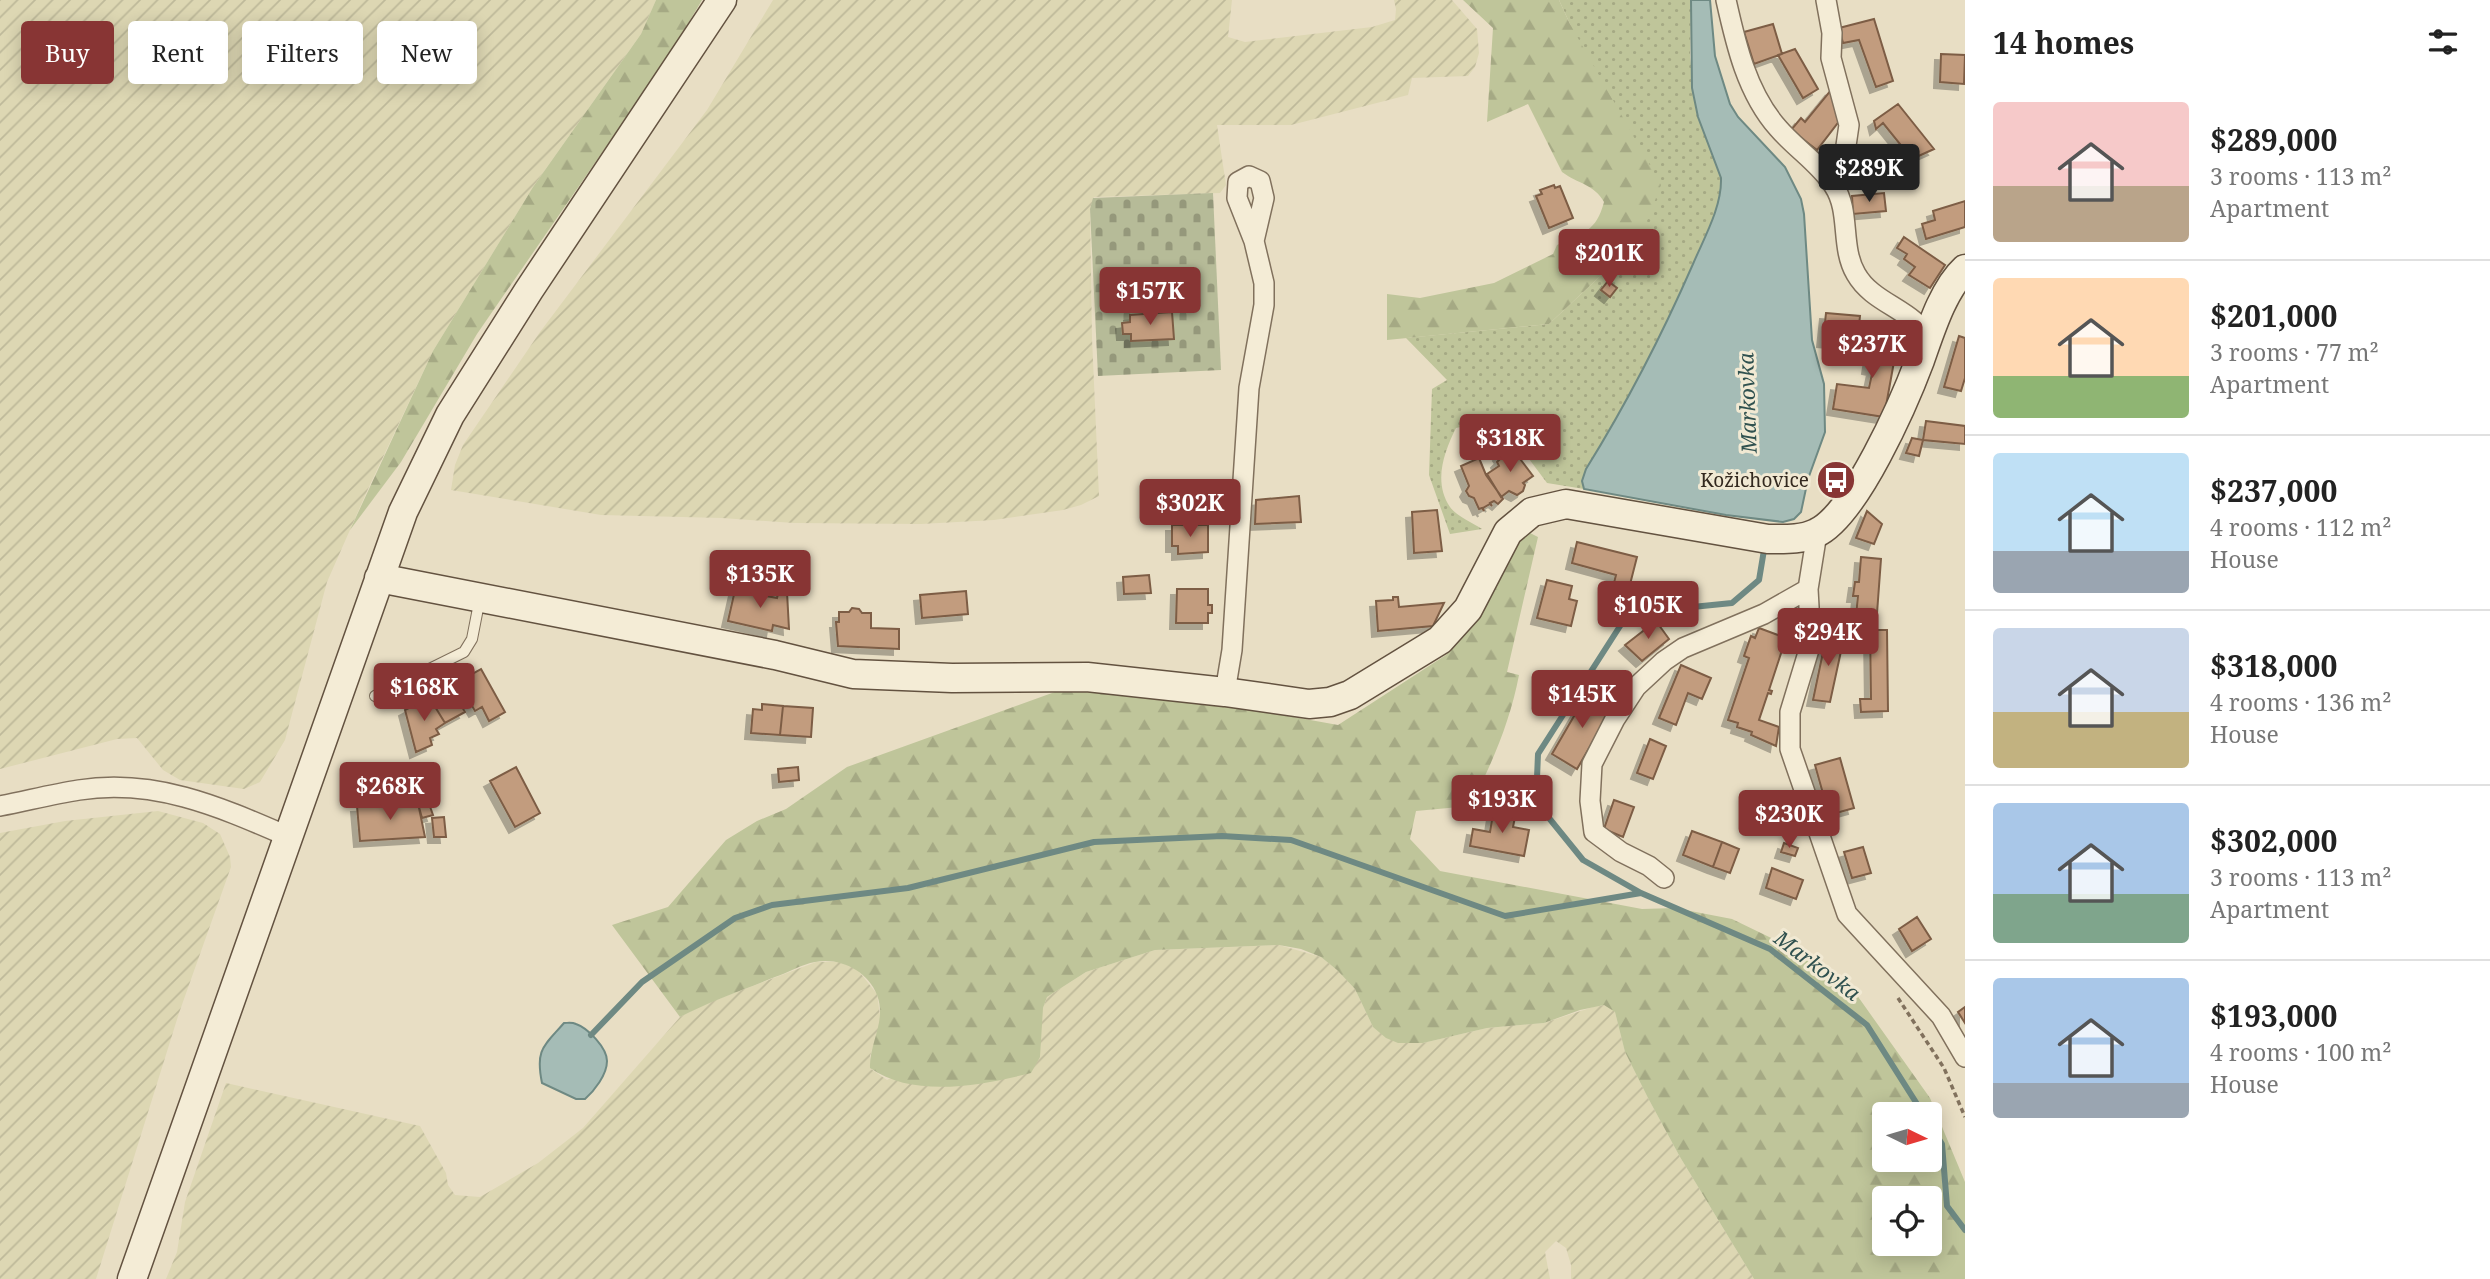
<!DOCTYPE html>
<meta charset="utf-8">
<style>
:root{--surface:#fff;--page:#f6f6f6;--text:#222;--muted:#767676;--line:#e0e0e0;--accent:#883534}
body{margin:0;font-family:"Noto Serif",serif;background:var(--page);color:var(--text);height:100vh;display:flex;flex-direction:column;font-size:26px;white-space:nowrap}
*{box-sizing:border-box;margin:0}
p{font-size:23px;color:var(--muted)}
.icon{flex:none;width:38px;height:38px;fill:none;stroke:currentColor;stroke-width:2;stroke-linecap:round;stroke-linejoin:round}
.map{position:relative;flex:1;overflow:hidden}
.side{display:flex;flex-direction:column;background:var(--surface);width:525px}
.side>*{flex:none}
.top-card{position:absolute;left:21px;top:21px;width:665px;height:63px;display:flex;gap:14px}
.needle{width:46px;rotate:95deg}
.fabs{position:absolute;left:1872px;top:1102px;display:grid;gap:14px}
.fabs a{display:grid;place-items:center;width:70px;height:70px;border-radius:7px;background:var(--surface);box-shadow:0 4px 18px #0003;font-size:35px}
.price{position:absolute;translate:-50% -60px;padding:0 16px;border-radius:7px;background:var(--accent);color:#fff;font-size:23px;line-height:46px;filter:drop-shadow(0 2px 4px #0008)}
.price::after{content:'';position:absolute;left:50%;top:42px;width:21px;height:16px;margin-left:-10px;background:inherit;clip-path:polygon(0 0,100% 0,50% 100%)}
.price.selected{background:#222;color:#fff}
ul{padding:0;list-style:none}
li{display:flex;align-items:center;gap:21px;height:175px;padding:0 28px}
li+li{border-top:2px solid var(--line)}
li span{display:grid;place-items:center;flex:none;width:196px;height:140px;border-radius:7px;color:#555}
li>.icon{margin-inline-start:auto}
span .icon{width:84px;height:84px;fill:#fffc;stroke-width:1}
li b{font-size:30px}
h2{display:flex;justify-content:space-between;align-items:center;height:84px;padding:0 28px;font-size:30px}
.tag{padding:0 24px;border-radius:7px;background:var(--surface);box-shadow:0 4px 18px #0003;font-size:24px;line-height:63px}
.tag.selected{background:var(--accent);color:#fff}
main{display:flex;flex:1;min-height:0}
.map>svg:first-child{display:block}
</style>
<main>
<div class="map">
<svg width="1965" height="1279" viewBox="0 0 1965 1279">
<defs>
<pattern id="farmland-furrows" width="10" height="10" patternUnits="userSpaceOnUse" patternTransform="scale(1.75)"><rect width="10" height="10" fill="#ddd7b3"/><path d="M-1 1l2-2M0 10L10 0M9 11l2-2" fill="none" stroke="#beb99a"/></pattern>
<pattern id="green-dots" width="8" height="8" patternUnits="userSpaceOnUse" patternTransform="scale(1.75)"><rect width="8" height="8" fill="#bfc59a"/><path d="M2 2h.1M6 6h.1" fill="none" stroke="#a5a984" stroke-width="1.8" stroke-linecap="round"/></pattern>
<pattern id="forest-firs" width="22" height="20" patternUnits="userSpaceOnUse" patternTransform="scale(1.75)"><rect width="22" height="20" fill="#bfc59a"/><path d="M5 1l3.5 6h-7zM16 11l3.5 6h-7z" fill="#a5a984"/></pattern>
<pattern id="cemetery-stones" width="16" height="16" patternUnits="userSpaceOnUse" patternTransform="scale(1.75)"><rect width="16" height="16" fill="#b6bb98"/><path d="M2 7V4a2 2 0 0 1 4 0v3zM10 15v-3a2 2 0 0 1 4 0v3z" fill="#95987b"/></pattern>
<filter id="shadow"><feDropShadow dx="-6" dy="6" stdDeviation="0" flood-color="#0004"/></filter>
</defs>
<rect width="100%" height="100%" fill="#e8dec4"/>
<path fill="url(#farmland-furrows)" d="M0,0H656L641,34L533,187L433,351L368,489L327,582L285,740L260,782L244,789L180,780L163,770L137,738L117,739L0,769Z
M773,0H1232L1228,37L1245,42L1372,27L1395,20L1396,9L1394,0H1452L1477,29L1479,53L1475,67L1468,76L1412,78L1408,95L1291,125H1217L1226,185L1220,193L1094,197L1090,209L1092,338L1099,496L1081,505L1063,510L994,520L921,524L794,523L722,518L601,515L451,490L455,465L463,445L540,332L707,110Z
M158,811L203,823L220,834L230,857L231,867L179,1013L96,1279H0V833L65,821Z
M1279,945L1321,957L1337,970L1355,989L1373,1027L1423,1043L1487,1028L1544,1023L1593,1007L1604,1005L1610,1007L1615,1012L1625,1052L1648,1098L1680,1157L1754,1279H1571V1265L1566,1248L1556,1241L1545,1252L1550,1279H166L177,1252L185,1202L226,1083L420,1126L446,1173L448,1185L455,1195L480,1197L538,1163L583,1128L680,1017L705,1004L816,962H840L857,969L877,994L881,1022L870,1056L871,1069L887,1080L1043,1008L1047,997L1086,972L1155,950Z"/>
<path fill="url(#green-dots)" d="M1559,0H1691L1690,57L1698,117L1721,178C1722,207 1704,238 1693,264C1662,335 1627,403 1586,469L1582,481L1584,489L1547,483L1499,419L1456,428C1444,452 1433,482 1450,507C1456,516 1473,523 1482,529L1450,534L1429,475L1432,389L1447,380L1406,338L1549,324L1640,239L1570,24Z"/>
<path fill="url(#forest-firs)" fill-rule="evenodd" d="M656,0H702L670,54L477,334L401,462L350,530L433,351L533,187L641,34Z
M1463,0H1559L1570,24L1661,185L1640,239L1549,324L1387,340V294L1420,298L1494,283L1553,254L1557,245C1584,232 1596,232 1604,202C1594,184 1578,184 1562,172L1528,104L1487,122L1493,28Z
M1518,527L1538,537L1507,672L1519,675C1510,722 1492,764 1470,806L1416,811L1410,839L1440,871L1642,909L1675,908L1732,919L1800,952L1854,991L1930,1098L1965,1182V1279H1754L1680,1157L1648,1098L1625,1052L1615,1012L1604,1005L1580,1010L1544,1023L1487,1028L1423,1043H1398L1386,1038L1373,1027L1355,989L1337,970L1321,957L1301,949L1279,945L1155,950L1086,972L1047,997L1043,1008L1040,1057L1031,1073C983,1085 914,1099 870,1068C869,1043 887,1021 877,995C868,971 840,957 815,962C802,964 788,973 775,977C743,990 710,1001 680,1017L612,925L668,907L726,840L757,821L786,809L847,767L1088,680L1338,725L1446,655L1469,630ZM1885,1115H1930V1160H1885ZM1885,1199H1930V1244H1885Z"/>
<path fill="url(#cemetery-stones)" d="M1213,193L1221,370L1098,376L1090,209L1093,198Z"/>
<path fill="#a5bcb6" stroke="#6e8983" stroke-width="2" d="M1691,0H1710L1715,56L1730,104L1738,117L1785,167L1801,199L1804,214L1812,340L1824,384L1825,432L1808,479L1801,512L1794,519L1783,522L1726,515L1584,489L1582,481L1586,469C1627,403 1662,335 1693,264C1704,238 1722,207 1721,178L1698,117L1692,88Z
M564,1023C568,1023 572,1022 576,1024C588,1028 607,1048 607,1061C607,1075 594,1091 585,1099H576L542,1083C535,1049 544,1046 564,1023Z"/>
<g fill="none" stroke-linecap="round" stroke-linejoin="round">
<path stroke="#6e8983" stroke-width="6" d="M1765,544L1759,580L1732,603L1643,612L1622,623L1538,754L1536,802L1583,860L1641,893L1770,949L1867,1025L1924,1115
M591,1035L642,982L735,918L772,905L908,888L1094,842L1222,836L1291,840L1505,916L1641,893
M1930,1125L1942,1144L1947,1206L1965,1230"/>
</g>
<path fill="#c29c7e" stroke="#7d5d45" stroke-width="2" filter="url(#shadow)" d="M1874,19L1893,81L1876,87L1859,40L1843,43L1839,28Z
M1773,24L1782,54L1754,64L1744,32Z
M1795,49L1818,89L1803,98L1778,55Z
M1941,54L1965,55L1964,84L1940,82Z
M1831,90L1840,120L1817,150L1791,130L1801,118L1805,122Z
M1898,104L1934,149L1912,159L1883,123L1876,129L1874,121Z
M1554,185L1555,188L1560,186L1573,218L1549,228L1536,196L1542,194L1540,190Z
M1884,193L1886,211L1853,214L1852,196Z
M1965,201V227L1926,239L1922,224L1935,220L1933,211Z
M1904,237L1945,265L1930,288L1909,275L1915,267L1904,259L1907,254L1897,248Z
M1608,281L1617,288L1610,297L1601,290Z
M1172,312L1174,339L1131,341V334H1123L1122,323L1130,322V315Z
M1826,313L1860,316L1857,344L1823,341Z
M1874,330L1899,334L1884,417L1833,409L1837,384L1869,388L1873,369L1868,368Z
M1959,336L1965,338V378L1961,391L1944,387Z
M1926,421L1965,426V444L1923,440Z
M1912,438L1923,440L1919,456L1906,453Z
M1511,447L1533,476L1523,483L1525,485L1523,491L1517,495L1509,491L1501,497L1487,474L1499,466L1497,462L1501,458L1499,455Z
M1479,458L1486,475L1503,499L1498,504L1494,501L1490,503L1492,506L1490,504L1483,508L1484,511L1482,508L1479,509L1474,498L1469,496L1466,491L1469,486L1461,466Z
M1299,496L1301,522L1255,524L1256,500Z
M1437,510L1442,551L1414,553L1412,512Z
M1867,511L1882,524L1874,544L1856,538Z
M1172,525H1208V552L1178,554V546H1172Z
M1577,542L1637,557L1625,604L1609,602L1616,575L1572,563Z
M1861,557L1881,559L1876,627L1855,625L1858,596H1853L1855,582H1859Z
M1149,575L1151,593L1124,594L1123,577Z
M1547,580L1572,586L1569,599L1577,601L1571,626L1537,618Z
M1177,589H1208V605H1212V613H1208V623H1176Z
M735,590L777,598L779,590L787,592L789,629L773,625L772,631L728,621Z
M966,591L968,614L922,618L920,595Z
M1393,597H1398L1399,607L1444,603L1433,626L1378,631L1376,601L1393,600Z
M852,608L859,609L862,613H871V628L899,629V649L838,646L836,622H839V612H849Z
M1656,621L1669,639L1642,661L1625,645Z
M1759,628L1786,638L1769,690L1772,691L1771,694L1768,693L1759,720L1779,727L1776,746L1751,735L1752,732L1737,727L1738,723L1728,720L1749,658L1744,656L1751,636L1755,638Z
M1870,630H1887L1888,711L1861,712L1860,699H1871Z
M1827,633L1840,635L1843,642L1830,702L1813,700Z
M1681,665L1711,678L1702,699L1688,693L1676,725L1659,718Z
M481,669L505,712L489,721L482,707L475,711L471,704L464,708L450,686Z
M450,686L465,712L445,723L429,697Z
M1588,692L1613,707L1577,769L1552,754Z
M429,697L445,723L436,729L439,734L430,738L432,745L416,752L405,710Z
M762,704L783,706L780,735L751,733L753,709L762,710Z
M783,706L813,708L811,737L780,735Z
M1650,739L1666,746L1653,779L1637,773Z
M1840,758L1854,808L1829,815L1815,765Z
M516,767L540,813L515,827L490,781Z
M798,767L799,780L779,782L778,769Z
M427,798L433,815L422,818L417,800Z
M1614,800L1634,807L1623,837L1604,829Z
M418,803L425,837L360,841L357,806Z
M1494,808L1516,812L1513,827L1529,830L1524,856L1470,846L1473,829L1490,832Z
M444,817L446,837H434L432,818Z
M1692,831L1722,842L1713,867L1683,855Z
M1722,842L1739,849L1730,873L1713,867Z
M1784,843L1798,848L1795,856L1781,852Z
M1863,847L1871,873L1852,878L1844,852Z
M1772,868L1803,880L1796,899L1766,888Z
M1917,917L1931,939L1912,951L1899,929Z
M1965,1007V1023L1958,1012Z"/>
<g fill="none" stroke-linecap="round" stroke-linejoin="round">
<g stroke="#81715d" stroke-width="12">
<path id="lane" d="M375,696L464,652L472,639L480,598"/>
</g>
<g stroke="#81715d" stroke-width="22">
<path id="street" d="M1726,0C1736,45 1747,93 1778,128C1795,148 1820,164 1834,186C1851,212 1840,247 1856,274C1869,297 1895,305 1914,321C1919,326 1923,332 1928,337
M1826,0L1832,33L1831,58L1849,125L1843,166L1835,186
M1817,533L1808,589L1811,643L1790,712V749L1847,914L1941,1016L1965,1057
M1225,692L1232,650L1249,388L1264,305V283L1254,241L1237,198L1238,182L1249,176L1260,181L1264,198L1254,241
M0,806C26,801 53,794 79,790C155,778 220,807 287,836
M1664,878L1649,866L1621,852L1594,832L1590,801L1592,764L1615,719L1636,687L1664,661L1683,648L1764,614L1808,589"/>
</g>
<g stroke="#635240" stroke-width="31">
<path id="secondary" d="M379,578L775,655L853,674L952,678L1087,677L1225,692L1309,704L1330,702L1350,695L1440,640L1468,609L1508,532L1532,512L1566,504L1768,539C1784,539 1802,540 1816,533C1855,516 1905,400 1920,360C1930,332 1943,289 1965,269
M132,1279L403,512L450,415L529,290L722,0"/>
</g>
<path stroke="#81715d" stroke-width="3.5" stroke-dasharray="5 3.5" stroke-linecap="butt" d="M1898,998L1944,1068L1965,1117"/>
<use href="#lane" stroke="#f4ecd6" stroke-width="10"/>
<use href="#street" stroke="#f4ecd6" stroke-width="19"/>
<use href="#secondary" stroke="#f4ecd6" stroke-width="28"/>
</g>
<defs>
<g id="bus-disc" transform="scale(2.0125)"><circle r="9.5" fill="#883534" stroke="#f1e9d3"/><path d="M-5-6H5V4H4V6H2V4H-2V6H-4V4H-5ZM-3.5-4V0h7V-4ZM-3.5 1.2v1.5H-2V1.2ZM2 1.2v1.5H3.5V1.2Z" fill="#fff"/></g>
</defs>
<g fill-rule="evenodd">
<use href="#bus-disc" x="1836" y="480"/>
</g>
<g text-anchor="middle" stroke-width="6" stroke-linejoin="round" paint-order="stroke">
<g font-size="19" fill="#33291f" stroke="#f1e9d3" text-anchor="end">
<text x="1809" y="487">Kožichovice</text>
</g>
<g font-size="21" font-style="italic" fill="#30514f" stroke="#f1e9d3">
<text transform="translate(1748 403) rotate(-92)" y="7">Markovka</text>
<text transform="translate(1817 966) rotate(37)" y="7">Markovka</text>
</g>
</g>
</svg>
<div class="fabs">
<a><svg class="needle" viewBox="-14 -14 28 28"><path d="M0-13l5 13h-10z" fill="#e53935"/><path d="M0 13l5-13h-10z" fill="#767676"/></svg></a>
<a><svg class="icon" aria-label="locate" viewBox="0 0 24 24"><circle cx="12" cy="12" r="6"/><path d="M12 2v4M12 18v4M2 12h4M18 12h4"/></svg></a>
</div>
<b class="price selected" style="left:1869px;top:204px">$289K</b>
<b class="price" style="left:1609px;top:289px">$201K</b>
<b class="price" style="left:1150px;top:327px">$157K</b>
<b class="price" style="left:1872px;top:380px">$237K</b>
<b class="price" style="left:1510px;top:474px">$318K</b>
<b class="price" style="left:1190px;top:539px">$302K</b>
<b class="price" style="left:760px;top:610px">$135K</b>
<b class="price" style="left:1648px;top:641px">$105K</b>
<b class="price" style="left:1828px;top:668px">$294K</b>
<b class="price" style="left:424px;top:723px">$168K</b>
<b class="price" style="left:1582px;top:730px">$145K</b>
<b class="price" style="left:390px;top:822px">$268K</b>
<b class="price" style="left:1502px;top:835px">$193K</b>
<b class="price" style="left:1789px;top:850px">$230K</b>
<div class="top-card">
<a class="tag selected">Buy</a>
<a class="tag">Rent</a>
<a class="tag">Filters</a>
<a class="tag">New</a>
</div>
</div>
<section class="side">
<h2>14 homes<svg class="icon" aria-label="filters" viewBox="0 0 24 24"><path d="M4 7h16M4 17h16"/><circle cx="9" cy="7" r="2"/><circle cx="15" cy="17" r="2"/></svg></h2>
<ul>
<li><span style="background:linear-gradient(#f6c9c9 60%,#b9a48a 0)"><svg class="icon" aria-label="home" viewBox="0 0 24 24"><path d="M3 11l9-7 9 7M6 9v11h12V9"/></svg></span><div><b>$289,000</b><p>3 rooms · 113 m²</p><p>Apartment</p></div></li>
<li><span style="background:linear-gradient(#ffd9b3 70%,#8fb573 0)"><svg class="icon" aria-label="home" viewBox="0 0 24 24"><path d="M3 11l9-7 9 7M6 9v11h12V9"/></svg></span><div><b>$201,000</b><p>3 rooms · 77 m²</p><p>Apartment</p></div></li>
<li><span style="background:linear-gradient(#bfe0f5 70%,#9aa5b1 0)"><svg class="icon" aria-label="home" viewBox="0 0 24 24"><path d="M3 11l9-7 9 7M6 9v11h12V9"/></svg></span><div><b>$237,000</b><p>4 rooms · 112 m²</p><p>House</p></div></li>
<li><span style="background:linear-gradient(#c9d6e8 60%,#c2b280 0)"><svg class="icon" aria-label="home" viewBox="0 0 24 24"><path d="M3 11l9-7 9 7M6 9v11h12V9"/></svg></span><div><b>$318,000</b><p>4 rooms · 136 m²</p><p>House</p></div></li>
<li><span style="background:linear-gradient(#a9c7e8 65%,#7fa58c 0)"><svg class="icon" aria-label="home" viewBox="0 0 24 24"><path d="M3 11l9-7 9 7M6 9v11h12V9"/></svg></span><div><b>$302,000</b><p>3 rooms · 113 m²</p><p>Apartment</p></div></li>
<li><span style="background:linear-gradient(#a9c7e8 75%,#9aa5b1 0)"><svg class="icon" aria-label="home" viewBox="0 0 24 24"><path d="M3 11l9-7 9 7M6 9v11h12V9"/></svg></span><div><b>$193,000</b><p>4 rooms · 100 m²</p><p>House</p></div></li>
</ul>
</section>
</main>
